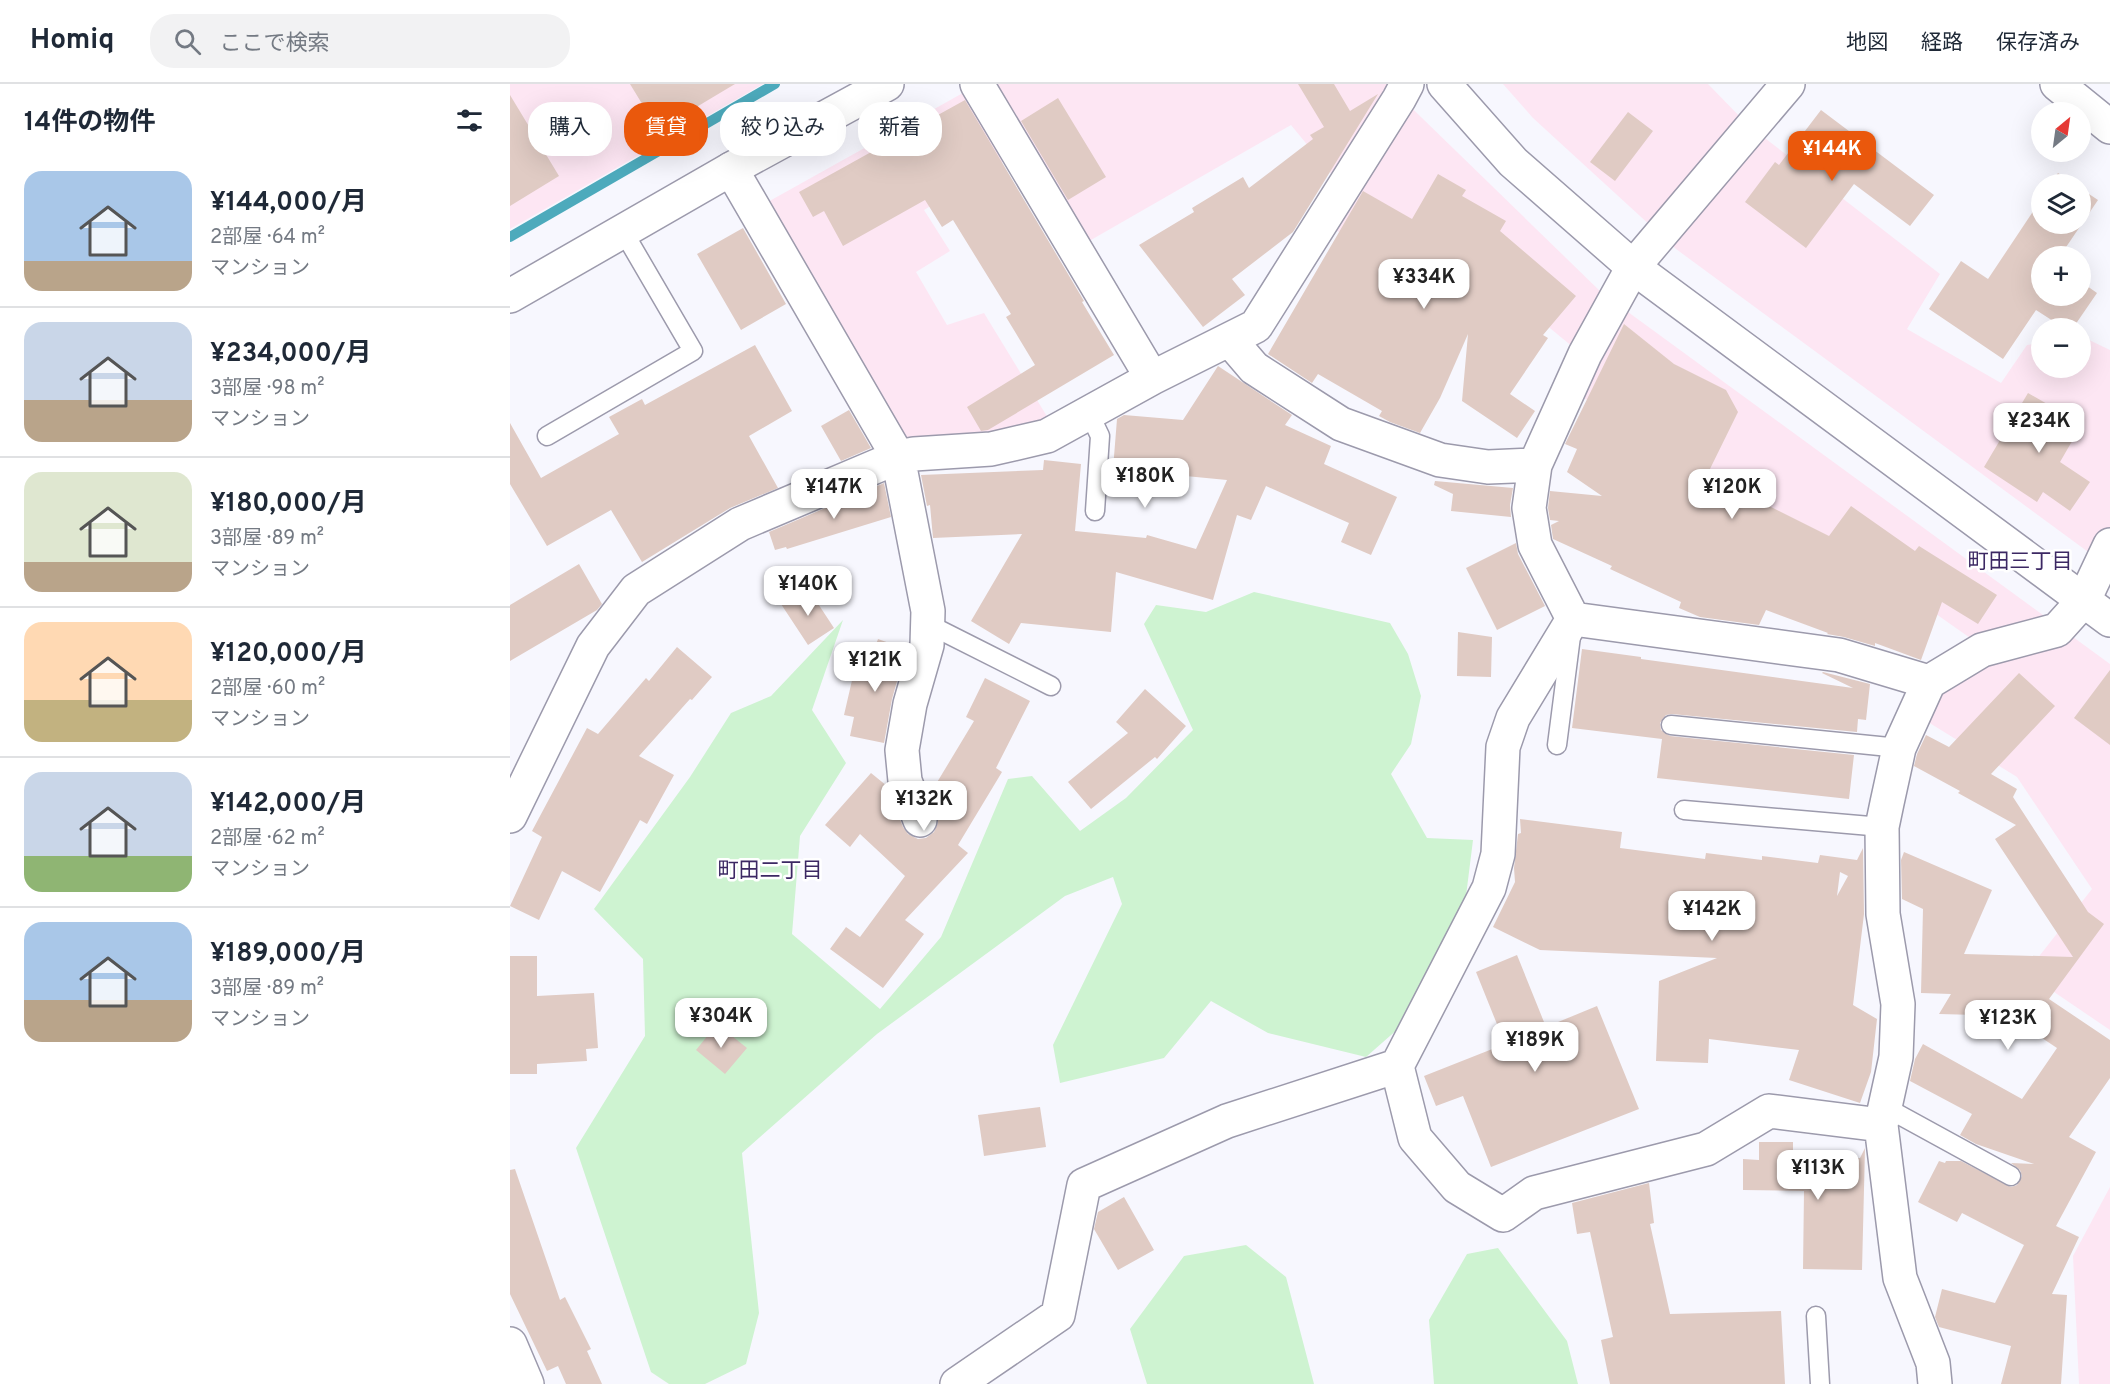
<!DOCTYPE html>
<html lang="ja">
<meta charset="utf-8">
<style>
:root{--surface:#fff;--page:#f2f2f3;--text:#1f2937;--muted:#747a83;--line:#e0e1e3;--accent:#ea580c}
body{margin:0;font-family:Overpass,"Noto Sans JP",sans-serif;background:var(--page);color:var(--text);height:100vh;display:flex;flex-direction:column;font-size:22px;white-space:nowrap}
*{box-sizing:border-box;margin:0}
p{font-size:20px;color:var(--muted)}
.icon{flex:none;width:33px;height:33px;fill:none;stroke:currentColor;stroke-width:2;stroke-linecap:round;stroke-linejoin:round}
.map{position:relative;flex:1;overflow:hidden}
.panel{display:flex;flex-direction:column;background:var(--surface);width:510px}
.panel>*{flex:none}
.banner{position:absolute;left:18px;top:18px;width:570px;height:54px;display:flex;gap:12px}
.needle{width:39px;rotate:29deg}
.buttons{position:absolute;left:1521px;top:18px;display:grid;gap:12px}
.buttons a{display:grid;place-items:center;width:60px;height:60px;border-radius:50%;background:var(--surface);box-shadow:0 6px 24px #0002;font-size:30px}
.price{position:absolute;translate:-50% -51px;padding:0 14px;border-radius:12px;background:#fff;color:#222;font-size:20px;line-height:39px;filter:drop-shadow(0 2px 3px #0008)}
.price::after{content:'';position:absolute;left:50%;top:36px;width:18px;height:14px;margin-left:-9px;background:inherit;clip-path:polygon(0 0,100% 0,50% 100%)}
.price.on{background:var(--accent);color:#fff}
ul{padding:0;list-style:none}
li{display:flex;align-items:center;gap:18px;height:150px;padding:0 24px}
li+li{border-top:2px solid var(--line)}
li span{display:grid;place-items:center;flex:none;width:168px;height:120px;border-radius:18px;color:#555}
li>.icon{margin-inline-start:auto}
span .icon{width:72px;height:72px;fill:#fffc;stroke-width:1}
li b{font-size:26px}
h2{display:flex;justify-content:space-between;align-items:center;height:72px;padding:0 24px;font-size:26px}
.chip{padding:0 21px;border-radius:24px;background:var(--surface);box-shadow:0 6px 24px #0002;font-size:21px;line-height:54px}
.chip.on{background:var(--accent);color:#fff}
header{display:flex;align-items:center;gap:36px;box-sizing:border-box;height:84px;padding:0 30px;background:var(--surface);border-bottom:2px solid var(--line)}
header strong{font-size:28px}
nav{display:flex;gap:33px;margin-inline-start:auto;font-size:21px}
.search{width:420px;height:54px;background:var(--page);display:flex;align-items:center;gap:15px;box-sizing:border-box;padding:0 21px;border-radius:24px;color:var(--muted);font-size:22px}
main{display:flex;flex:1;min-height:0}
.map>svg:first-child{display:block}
</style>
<header>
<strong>Homiq</strong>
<div class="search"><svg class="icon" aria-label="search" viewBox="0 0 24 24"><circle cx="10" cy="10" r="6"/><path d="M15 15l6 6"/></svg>ここで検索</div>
<nav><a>地図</a><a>経路</a><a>保存済み</a></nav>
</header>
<main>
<section class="panel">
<h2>14件の物件<svg class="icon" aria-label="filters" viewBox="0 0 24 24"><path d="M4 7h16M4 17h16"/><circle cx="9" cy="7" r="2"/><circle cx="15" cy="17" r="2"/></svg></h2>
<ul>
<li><span style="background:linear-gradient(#a9c7e8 75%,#b9a48a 0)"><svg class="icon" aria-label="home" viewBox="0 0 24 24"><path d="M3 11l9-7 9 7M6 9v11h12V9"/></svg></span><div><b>¥144,000/月</b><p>2部屋 · 64 m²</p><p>マンション</p></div></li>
<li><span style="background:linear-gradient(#c9d6e8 65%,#b9a48a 0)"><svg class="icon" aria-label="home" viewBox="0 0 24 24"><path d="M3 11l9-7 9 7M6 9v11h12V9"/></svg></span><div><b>¥234,000/月</b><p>3部屋 · 98 m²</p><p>マンション</p></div></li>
<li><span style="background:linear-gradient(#dfe7d0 75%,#b9a48a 0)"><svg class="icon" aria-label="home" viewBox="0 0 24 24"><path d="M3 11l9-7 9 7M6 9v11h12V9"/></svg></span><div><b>¥180,000/月</b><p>3部屋 · 89 m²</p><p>マンション</p></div></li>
<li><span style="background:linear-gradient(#ffd9b3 65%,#c2b280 0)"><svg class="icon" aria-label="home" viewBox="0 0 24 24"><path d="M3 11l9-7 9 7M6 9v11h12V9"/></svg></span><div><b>¥120,000/月</b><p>2部屋 · 60 m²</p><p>マンション</p></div></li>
<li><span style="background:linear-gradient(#c9d6e8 70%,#8fb573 0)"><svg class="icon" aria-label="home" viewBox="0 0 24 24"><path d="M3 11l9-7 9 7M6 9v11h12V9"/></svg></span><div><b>¥142,000/月</b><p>2部屋 · 62 m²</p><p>マンション</p></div></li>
<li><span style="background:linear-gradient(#a9c7e8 65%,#b9a48a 0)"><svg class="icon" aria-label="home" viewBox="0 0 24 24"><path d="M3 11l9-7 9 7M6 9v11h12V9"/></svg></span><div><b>¥189,000/月</b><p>3部屋 · 89 m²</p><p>マンション</p></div></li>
</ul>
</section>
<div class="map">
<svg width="1600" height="1300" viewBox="0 0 1600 1300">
<rect width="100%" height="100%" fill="#f7f7fe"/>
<path fill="#fde6f3" d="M0,0H253L0,145Z
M469,0H877L1092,209L1600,580V946L1516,889L1582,805L1507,693L1418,638L1428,611L1483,570L1426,530L1265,489L1138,347L1052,303L1069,268L996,208L972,220L819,143L836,108L781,41L574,160L519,62L414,126L440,167L406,188L437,241L474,229L541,339L479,359L398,355L256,119Z
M993,0H1198L1238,41L1430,190L1397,245L1491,299L1517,261L1531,259L1532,284H1570L1571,255L1575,254L1600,266V484L1166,165L1023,34Z
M1600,1103V1300H1569L1563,1172Z"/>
<path fill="#cef3d1" d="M744,508L880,539L898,570L911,612L901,660L881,690L917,754L963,756L955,820L889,944L856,973L758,949L701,917L654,974L550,999L543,961L612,820L603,793L555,812L367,950L232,1069L249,1229L236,1280L195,1300H159L141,1288L66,1064L135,952L133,875L84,825L180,693L221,629L261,612L333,536L302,626L336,679L290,752L282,850L370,925L431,853L498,695L522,692L570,747L616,714L683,646L634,540L646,521L696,528Z
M736,1161L776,1193L804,1300H637L620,1245L674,1172Z
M988,1164L1057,1257L1068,1300H924L919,1236L957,1170Z"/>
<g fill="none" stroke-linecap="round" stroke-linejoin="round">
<path stroke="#4daabc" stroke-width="10" d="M0,153L265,0"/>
</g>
<path fill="#e0cbc4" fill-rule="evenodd" d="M120,0H225L148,46Z
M788,0H824L840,27L868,10L783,148L722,195L735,211L693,243L629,161L684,128L682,124L733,93L739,104L803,55L800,51L814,43Z
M0,11L49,92L0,122Z
M548,14L596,93L558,116L511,37Z
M455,16L574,217L572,218L604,271L478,346L471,347L457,323L525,281L496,233L501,230L443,136L432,143L415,116L333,162L314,127L303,133L289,108Z
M1311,26L1424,111L1400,142L1344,100L1296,164L1235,118L1265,78L1269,81Z
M1118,28L1143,47L1105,97L1080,78Z
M1548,89L1565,100H1540Z
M928,90L956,106L952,112L996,137L990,147L1066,212L1033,251L1038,254L1000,310L1025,327L1007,354L952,317L958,250L930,314L910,349L880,338L869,332L872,327L808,290L802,299L758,270L853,107L902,135Z
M1570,104L1588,116L1550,172H1532V212H1570V197L1587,209L1563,244H1554L1526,226L1493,275L1419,225L1451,177L1478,195L1532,114V140H1570Z
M233,144L276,220L231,246L187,170Z
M1114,240L1164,280L1216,306L1228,328L1197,391L1319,452L1341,422L1405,467L1409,462L1487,511L1468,540L1432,518L1411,576L1365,559V562L1334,553L1317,550L1318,549L1256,526L1249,541L1190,533L1169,524L1171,518L1100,485L1102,482L1043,455L1041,441L1049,437L1040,436L1038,424L1040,407L1092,412L1057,388L1067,365L1055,360Z
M245,261L282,327L239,352L268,404L220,424L132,478L101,426L37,462L0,400V339L31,394L109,350L99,333L132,315L135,321Z
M708,282L782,331L775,341L821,362L814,380L887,413L861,471L831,458L839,439L756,402L741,436L727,431L703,516L606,488L601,548L511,539L499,560L461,537L512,450L423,454L420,421L417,422L411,391L533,386L534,376L571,380L565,447L636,454L637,451L686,465L717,396L603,385L607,335L614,331L673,336Z
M1518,309L1572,340L1550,378L1580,398L1560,427L1533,408L1527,418L1474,383Z
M339,326L361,364L331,377L311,342Z
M925,397L1003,404L1000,421L1001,433L941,427L943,410L924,401Z
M374,399L381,433L277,465L276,463L265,466L259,448L320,422L351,413L349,410Z
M1006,459L1008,470L1035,522L987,546L956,484Z
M69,480L92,520L87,526L0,577V521Z
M299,506L324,544L298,561L271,520Z
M948,548L982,553L981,593L947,592Z
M368,555L396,565L382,615L374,659L340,652L344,633L334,631L346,579L355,592Z
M167,563L202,593L182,616L180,615L129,672L164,691L137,740L130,736L90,808L52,787L29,836L0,822L32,753L22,747L77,644L88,650L136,594L139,597Z
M1072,565L1131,573V575L1343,604L1312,589L1313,588L1360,600L1356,636L1348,635L1347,648L1162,630L1156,631L1150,639L1151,646L1160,652L1344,671L1339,715L1147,694L1152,655L1062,644Z
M1600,586V661L1564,634Z
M1509,589L1545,622L1481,690L1507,705L1503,713L1578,828L1594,840L1539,915L1600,956V994L1559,1053L1586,1068L1546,1142L1569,1153L1542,1210L1557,1211L1551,1300H1491L1501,1262L1429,1243L1425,1233L1432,1205L1485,1219L1514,1161L1452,1129L1447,1138L1408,1118L1429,1077L1435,1079L1436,1077H1451L1501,1103L1507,1101L1512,1092L1510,1086L1501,1079L1524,1080L1466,1060L1450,1051L1462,1030L1400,997L1405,975L1413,960L1512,1015L1547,964L1529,952L1541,933L1429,930L1441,910L1411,909L1413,825L1392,815L1391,776L1394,768L1482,806L1454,870L1563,873L1485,755L1506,741L1448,709L1450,707L1404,682L1407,670L1416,651L1439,663Z
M475,594L520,617L486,684L492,688L448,761L458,769L395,836L414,850L373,904L320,865L336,843L350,853L395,792L350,750L340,763L315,741L361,689L377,702L393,743L398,750L408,755L416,754L424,748L428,739V730L420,710L464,637L456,633Z
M635,605L676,642L647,675L645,673L581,725L558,698L618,649L606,638Z
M1010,735L1112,748L1110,764L1195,775L1196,769L1252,776V772L1308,779L1310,771L1347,776L1353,764L1354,830L1343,921L1367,935L1361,988L1350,1019L1279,996L1289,966L1199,955L1198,979L1146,977L1149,897L1207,874L1030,866L983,843L1005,798L1004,784L1008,750L1011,749ZM1330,788L1338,792L1327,812Z
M1007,871L1036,943L1087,922L1129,1025L981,1083L953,1012L926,1022L914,992L995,960L966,888Z
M0,872H27V912L84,909L88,964L76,965L77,977L27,980V990H0Z
M207,940L237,964L215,990L186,966Z
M530,1023L536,1063L474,1072L468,1031Z
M1249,1058H1283V1072L1350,1074L1355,1064L1352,1186L1293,1185L1294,1107L1233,1106V1075L1249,1076Z
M5,1085L50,1216L55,1213L81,1265L77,1267L92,1300H56L48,1282L37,1287L0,1210V1086Z
M1139,1099L1144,1139L1140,1140L1160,1230L1271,1227L1275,1300H1100L1091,1256L1103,1253L1080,1148L1067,1150L1062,1119Z
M614,1113L644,1166L608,1186L584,1145L588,1128Z"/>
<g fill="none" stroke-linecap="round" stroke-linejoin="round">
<g stroke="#9c9aac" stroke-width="21">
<path id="lane" d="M579,329L590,352L585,427
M37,352L183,267L113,147
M418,540L541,602
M1161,641L1389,664
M1047,661L1061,552
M1174,726L1372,743
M1375,1023L1501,1092
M1306,1232L1310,1300"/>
</g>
<g stroke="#9c9aac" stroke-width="36">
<path id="street" d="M467,0L642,294
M1547,0L1600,43
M221,85L388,373L418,527L417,561L400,620L392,666L395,697L410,736
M720,256L744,284L831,340L930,376L978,383L1025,381
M1063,535L1003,634L993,663L988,770L979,804L887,982L905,1054L947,1103L993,1131L1024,1109L1196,1065L1259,1027L1371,1041
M1063,535L1025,461L1019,424L1025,381L1075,270L1123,183L1278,0
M1063,535L1329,571L1419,598
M0,732L83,562L126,506L230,440L388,373L404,370L481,365L537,352L642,294L746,242L889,15L897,0
M0,1260L17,1300
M447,1300L548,1231L574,1101L717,1037L887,982
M1425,1300L1423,1279L1390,1194L1371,1041L1386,973L1388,920L1373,830L1372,743L1377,719L1389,664L1419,598L1472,566L1547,546L1574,516L1600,461"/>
</g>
<g stroke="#9c9aac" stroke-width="36">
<path id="secondary" d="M934,0L1003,78L1123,183L1600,536
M0,212L221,85L377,0"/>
</g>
<use href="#lane" stroke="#fff" stroke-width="18"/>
<use href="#street" stroke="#fff" stroke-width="33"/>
<use href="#secondary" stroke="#fff" stroke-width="33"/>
</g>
<g text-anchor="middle" stroke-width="5" stroke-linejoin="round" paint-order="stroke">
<g font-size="21" fill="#3c2863" stroke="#fff">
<text x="1510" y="484">町田三丁目</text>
<text x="260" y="793">町田二丁目</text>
</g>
</g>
</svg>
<div class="buttons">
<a><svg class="needle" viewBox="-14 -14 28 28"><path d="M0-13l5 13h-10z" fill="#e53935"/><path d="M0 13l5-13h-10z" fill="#747a83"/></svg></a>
<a><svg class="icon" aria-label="layers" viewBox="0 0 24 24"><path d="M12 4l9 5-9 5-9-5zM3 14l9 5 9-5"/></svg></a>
<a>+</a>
<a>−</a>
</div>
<b class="price on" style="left:1322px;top:98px">¥144K</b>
<b class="price" style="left:914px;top:226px">¥334K</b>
<b class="price" style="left:1529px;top:370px">¥234K</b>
<b class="price" style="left:635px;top:425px">¥180K</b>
<b class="price" style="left:324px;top:436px">¥147K</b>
<b class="price" style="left:1222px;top:436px">¥120K</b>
<b class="price" style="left:298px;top:533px">¥140K</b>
<b class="price" style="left:365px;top:609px">¥121K</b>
<b class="price" style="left:414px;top:748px">¥132K</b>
<b class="price" style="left:1202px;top:858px">¥142K</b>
<b class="price" style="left:211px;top:965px">¥304K</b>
<b class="price" style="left:1498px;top:967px">¥123K</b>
<b class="price" style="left:1025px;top:989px">¥189K</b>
<b class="price" style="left:1308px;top:1117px">¥113K</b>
<div class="banner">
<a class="chip">購入</a>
<a class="chip on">賃貸</a>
<a class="chip">絞り込み</a>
<a class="chip">新着</a>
</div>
</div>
</main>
